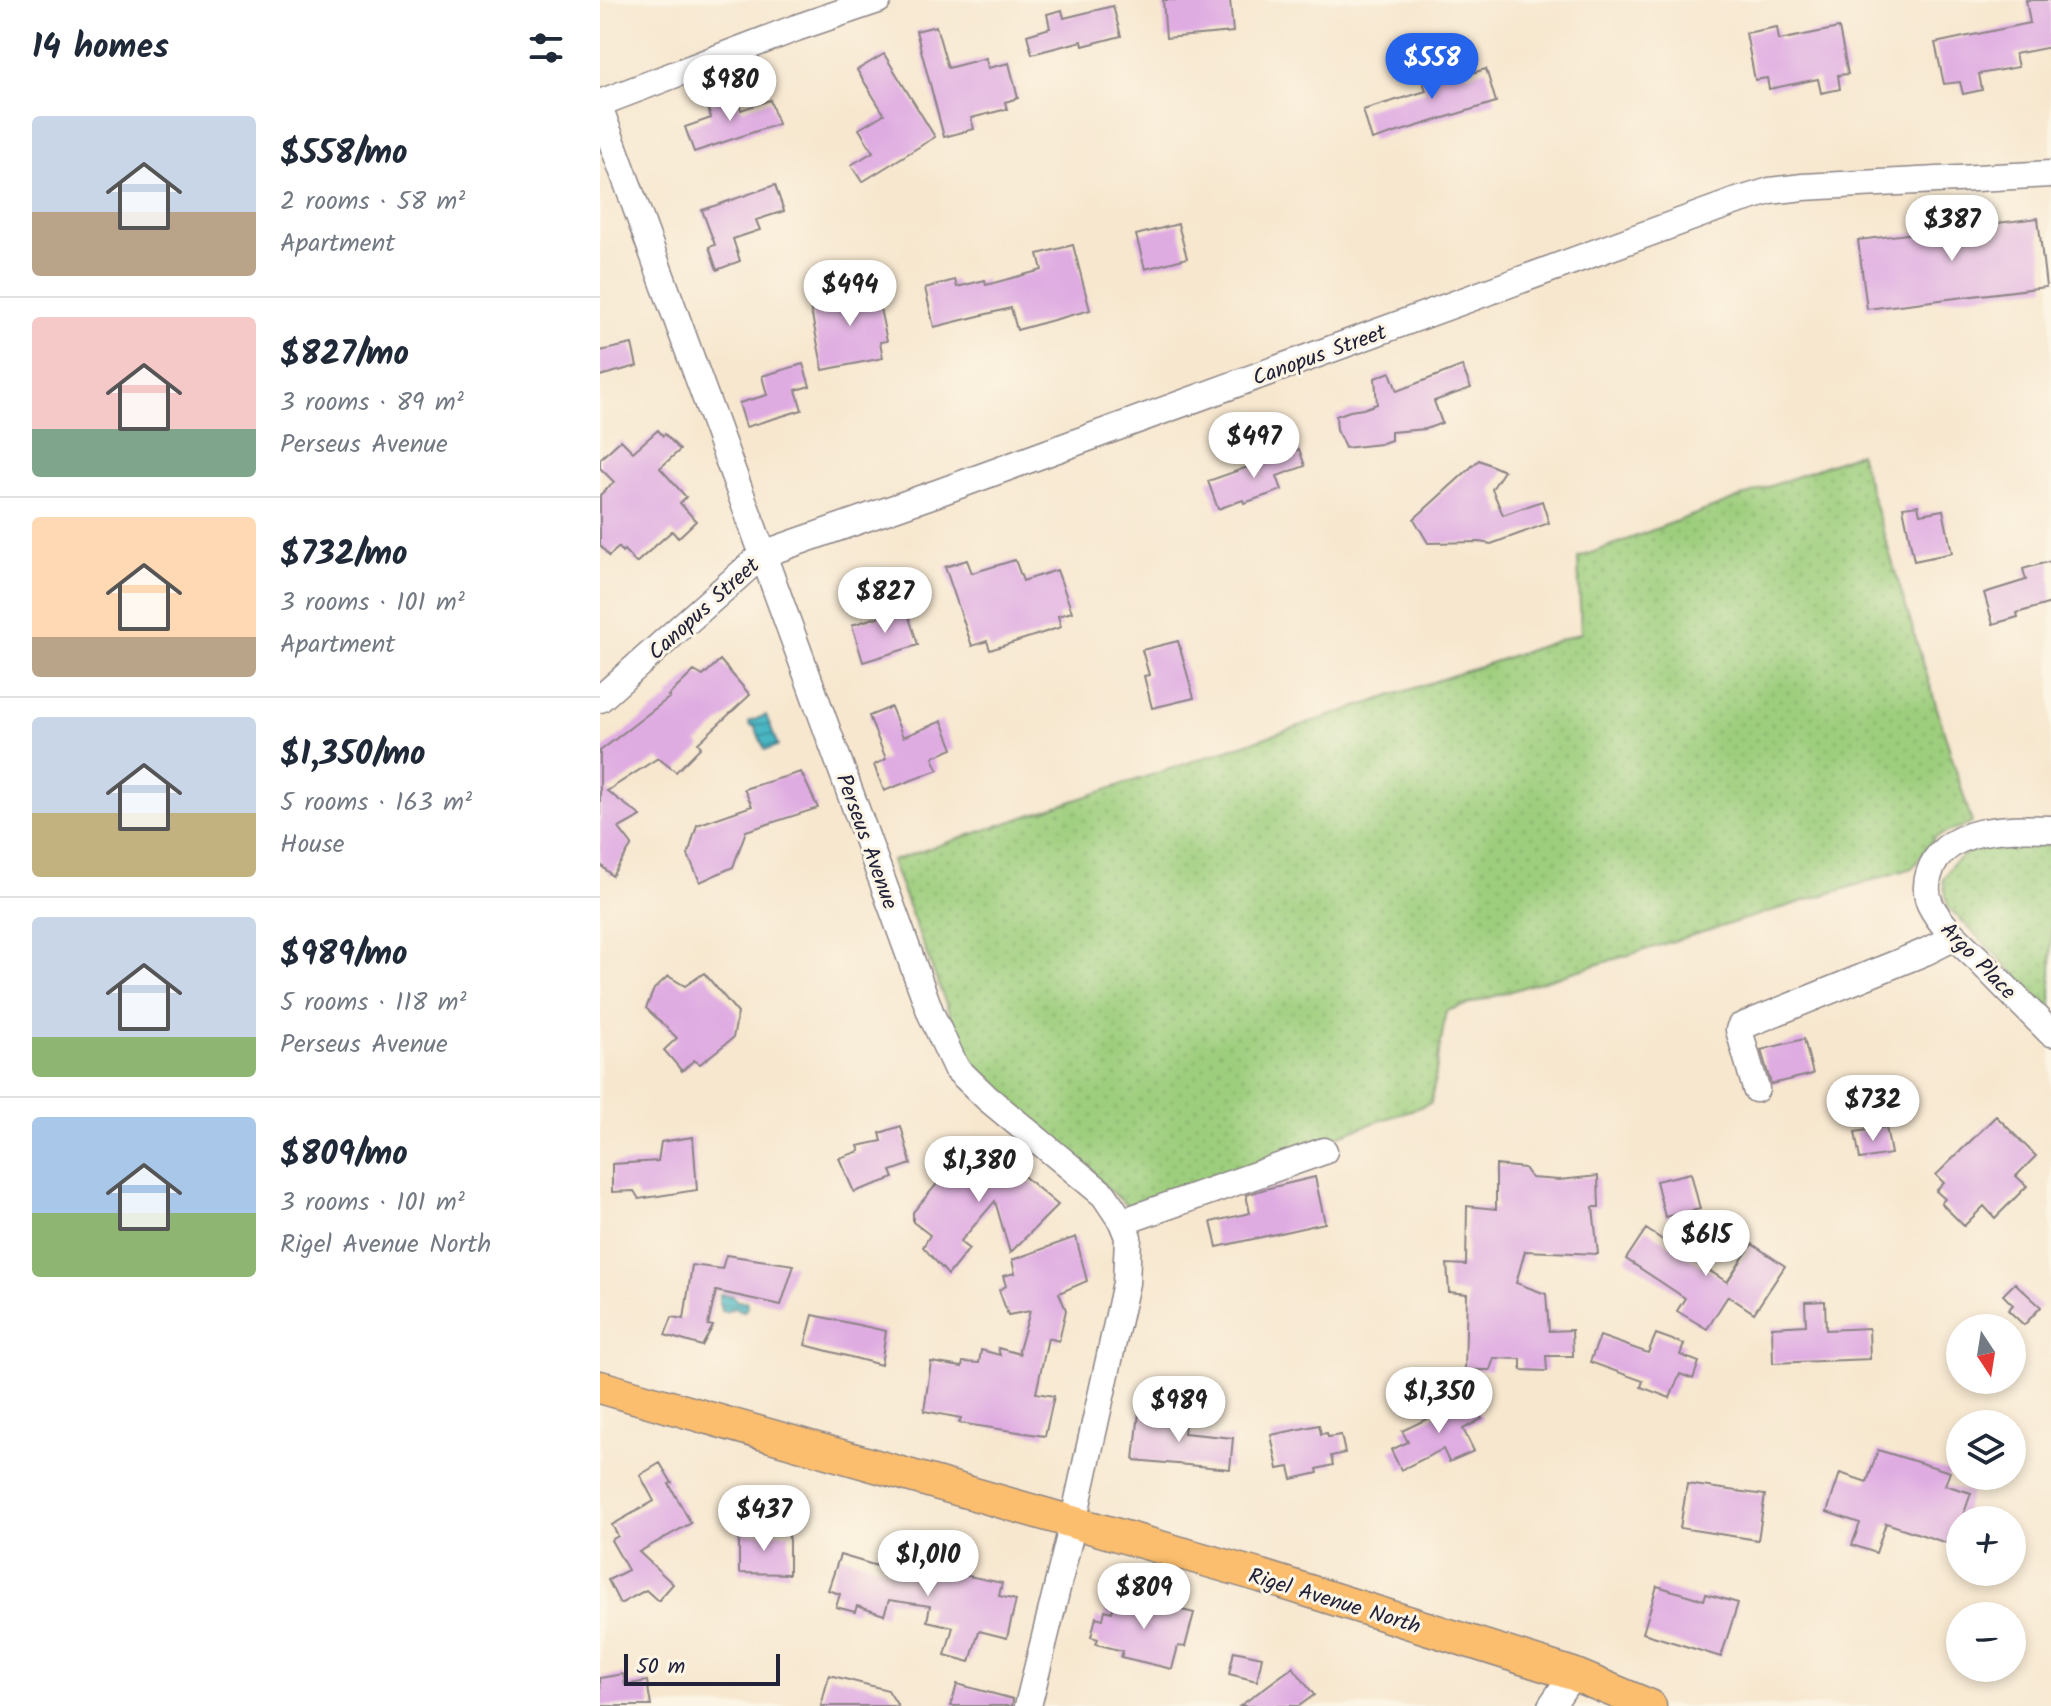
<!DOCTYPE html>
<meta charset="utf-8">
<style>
:root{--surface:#fff;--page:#f2f2f3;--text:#1f2937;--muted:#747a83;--line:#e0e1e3;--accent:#2563eb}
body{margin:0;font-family:Kalam,sans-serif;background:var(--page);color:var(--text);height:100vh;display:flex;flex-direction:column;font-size:30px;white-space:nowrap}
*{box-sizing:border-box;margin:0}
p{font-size:26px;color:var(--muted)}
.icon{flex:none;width:44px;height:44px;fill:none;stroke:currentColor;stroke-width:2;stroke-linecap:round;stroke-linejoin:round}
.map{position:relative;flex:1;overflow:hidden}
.panel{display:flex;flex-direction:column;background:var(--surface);width:600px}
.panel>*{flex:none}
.needle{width:52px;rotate:168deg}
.tools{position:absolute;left:1346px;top:1314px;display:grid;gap:16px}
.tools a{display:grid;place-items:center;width:80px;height:80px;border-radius:50%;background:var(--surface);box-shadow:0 4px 12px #0003;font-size:40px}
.scale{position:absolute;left:24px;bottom:20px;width:156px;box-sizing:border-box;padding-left:8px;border:4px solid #22223b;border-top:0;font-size:22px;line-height:28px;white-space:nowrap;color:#22223b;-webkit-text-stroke:6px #fcf5e5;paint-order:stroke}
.price{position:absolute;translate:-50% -68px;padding:0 18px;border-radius:28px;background:#fff;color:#222;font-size:26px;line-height:52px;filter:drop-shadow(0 2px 4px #0008)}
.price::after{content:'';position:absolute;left:50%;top:48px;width:24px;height:18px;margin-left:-12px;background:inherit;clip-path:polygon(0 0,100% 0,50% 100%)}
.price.active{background:var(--accent);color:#fff}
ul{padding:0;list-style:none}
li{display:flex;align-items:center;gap:24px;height:200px;padding:0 32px}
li+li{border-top:2px solid var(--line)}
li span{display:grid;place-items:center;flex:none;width:224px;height:160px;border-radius:8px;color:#555}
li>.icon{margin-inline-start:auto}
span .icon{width:96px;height:96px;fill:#fffc;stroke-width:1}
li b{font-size:34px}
h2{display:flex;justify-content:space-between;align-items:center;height:96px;padding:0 32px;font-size:34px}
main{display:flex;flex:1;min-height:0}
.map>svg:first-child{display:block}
</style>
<main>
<section class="panel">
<h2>14 homes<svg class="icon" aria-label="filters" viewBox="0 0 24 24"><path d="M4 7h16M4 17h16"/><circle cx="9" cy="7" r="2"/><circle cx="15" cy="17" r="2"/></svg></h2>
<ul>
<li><span style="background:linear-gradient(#c9d6e8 60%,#b9a48a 0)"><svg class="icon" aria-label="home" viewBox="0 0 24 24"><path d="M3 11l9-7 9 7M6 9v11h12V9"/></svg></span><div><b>$558/mo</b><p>2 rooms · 58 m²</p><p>Apartment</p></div></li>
<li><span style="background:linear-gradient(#f6c9c9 70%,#7fa58c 0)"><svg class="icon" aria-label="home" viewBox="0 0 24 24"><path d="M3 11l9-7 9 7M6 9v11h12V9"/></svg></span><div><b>$827/mo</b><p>3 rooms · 89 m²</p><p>Perseus Avenue</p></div></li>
<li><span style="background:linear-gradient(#ffd9b3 75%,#b9a48a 0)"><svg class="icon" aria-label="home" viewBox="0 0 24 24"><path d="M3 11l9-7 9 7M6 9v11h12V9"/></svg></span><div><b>$732/mo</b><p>3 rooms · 101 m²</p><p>Apartment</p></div></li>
<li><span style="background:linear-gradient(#c9d6e8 60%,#c2b280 0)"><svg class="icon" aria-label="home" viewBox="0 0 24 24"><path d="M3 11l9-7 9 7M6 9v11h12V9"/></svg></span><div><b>$1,350/mo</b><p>5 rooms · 163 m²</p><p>House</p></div></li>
<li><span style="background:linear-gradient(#c9d6e8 75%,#8fb573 0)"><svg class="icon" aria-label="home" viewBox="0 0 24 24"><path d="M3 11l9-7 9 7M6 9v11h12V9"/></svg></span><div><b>$989/mo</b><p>5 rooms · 118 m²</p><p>Perseus Avenue</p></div></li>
<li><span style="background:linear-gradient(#a9c7e8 60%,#8fb573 0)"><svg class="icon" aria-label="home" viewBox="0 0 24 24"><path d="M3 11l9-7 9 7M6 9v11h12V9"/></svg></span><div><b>$809/mo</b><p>3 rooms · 101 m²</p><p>Rigel Avenue North</p></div></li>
</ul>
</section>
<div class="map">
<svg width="1451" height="1706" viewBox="0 0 1451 1706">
<defs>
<pattern id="grass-dots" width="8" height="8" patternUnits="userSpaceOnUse" patternTransform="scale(2)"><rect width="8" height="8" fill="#9dce7d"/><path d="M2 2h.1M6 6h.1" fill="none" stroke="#87b16d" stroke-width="1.8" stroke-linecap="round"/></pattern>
<pattern id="water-rules" width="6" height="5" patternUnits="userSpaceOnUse" patternTransform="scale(2)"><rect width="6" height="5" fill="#49b7c3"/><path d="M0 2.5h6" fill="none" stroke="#3c94a0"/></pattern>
</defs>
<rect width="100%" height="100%" fill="#fcf5e5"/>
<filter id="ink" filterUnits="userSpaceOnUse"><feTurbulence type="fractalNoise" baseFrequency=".0125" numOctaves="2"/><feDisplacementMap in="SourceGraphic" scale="16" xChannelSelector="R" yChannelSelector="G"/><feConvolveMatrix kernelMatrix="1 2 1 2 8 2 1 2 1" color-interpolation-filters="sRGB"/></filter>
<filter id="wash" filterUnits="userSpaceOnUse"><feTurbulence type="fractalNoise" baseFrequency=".006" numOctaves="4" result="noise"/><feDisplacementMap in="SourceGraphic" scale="32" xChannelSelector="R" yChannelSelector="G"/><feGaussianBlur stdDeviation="1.8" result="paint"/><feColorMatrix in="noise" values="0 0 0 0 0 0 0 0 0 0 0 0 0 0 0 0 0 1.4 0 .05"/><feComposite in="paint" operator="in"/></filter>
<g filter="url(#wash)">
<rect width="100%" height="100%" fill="#f7e7cf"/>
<path fill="url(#grass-dots)" stroke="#60785c" stroke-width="2" d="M1259,453L1372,823L1335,837L1312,868L846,1011L831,1103L530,1208L369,1064L291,861L981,633L978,558Z
M1411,842L1451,846V1010L1348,907L1343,880L1353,863L1381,844Z"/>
<path fill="url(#water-rules)" stroke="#366c7f" stroke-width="2" d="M166,715L178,746L165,750L155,727L150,726L149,722Z
M120,1294L133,1296L137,1301H146L148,1307L144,1311L134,1308L125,1312L121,1311L119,1301Z"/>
<g id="blocks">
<path fill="#dface2" d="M563,0H630L633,32L566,38Z
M1426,0H1451V47L1415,54L1418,67L1379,74L1382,90L1363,94L1360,82L1344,84L1335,43L1430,23Z
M513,6L521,36L483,46L482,41L432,54L427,35L450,28L447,14L462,10L464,18Z
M336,26L348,68L386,58L388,68L409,63L418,98L405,102L407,109L371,118L374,129L344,137L316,31Z
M1177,27L1179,40L1239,28L1248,74L1238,75L1240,89L1221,93L1218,79L1169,89L1167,78L1155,80L1146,33Z
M284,54L335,137L262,182L251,165L273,152L259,129L284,114L257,70Z
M861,63L865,75L886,69L896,102L772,140L763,110L826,91L821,75Z
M136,95L141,110L170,100L178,124L94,152L85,127L111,118L107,105Z
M175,185L184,211L156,220L160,230L133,239L140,261L117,270L109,247L115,245L102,210Z
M1438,218L1446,287L1267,309L1258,240Z
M578,224L587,258L545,269L536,235Z
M473,245L490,310L417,330L411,308L334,327L325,288L355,280L357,287L385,280L386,285L442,270L438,254Z
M279,285L283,303L279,304L287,341L280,342L283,358L223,370L210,306L229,302L228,295Z
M32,344L37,366L0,376V351Z
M203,364L210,386L196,390L202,410L146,427L139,403L167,395L162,376Z
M862,366L871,388L834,401L842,423L826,429L791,432V440L780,444L745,448L737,430L736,416L750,411L763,409L777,404L775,378L790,372L797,391Z
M58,430L63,436L65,434L80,450L60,468L86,497L80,503L96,521L78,538L72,531L36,563L24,550L22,552L19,547L9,556L0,545V495L14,482L0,468V459L21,440L33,452Z
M699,449L705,466L677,476L682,490L644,503L643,500L618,509L608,481Z
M879,460L904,471L892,489L903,515L942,501L949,523L891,544L879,542L828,543L814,519Z
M1318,505L1320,514L1343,510L1352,553L1314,561L1303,507Z
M367,560L372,573L415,560L423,581L457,570L472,612L458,616L461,627L390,650L387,641L372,646L345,567Z
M1451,561V603L1417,613L1418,617L1393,624L1384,593L1426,580L1423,569Z
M306,608L318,645L263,662L252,625Z
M578,641L594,698L552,708L544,676L549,675L542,650Z
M120,660L150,695L98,743L101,747L76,772L58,758L7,791L41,816L19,828L32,845L12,876L0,864V751L70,697L68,696L94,671L103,676Z
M291,707L303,737L342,721L353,749L333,757L338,770L284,791L274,765L286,759L269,716Z
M201,772L218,808L146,831L133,867L100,882L88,855L97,825L152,806L144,789Z
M104,973L138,1013L133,1038L100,1064L94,1060L82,1071L64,1050L77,1038L46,1008L54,989L68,976L85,986Z
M1204,1039L1213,1074L1171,1084L1161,1050Z
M1396,1116L1436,1156L1416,1176L1427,1186L1395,1218L1384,1206L1364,1226L1341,1203L1345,1199L1336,1191L1344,1183L1336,1175Z
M301,1126L311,1164L291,1171L294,1178L254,1192L239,1158L260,1151L258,1146L282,1141L280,1133Z
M1286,1127L1291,1154L1260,1159L1255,1132Z
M93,1137L97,1190L39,1199L34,1191L12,1192V1164L58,1161L61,1142Z
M388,1140L422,1171L420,1173L458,1205L410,1253L395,1201L360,1242L369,1249L348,1275L323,1247L330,1235L313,1222V1212L359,1158L373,1156Z
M896,1165L924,1168L931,1178L959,1180L998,1176L999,1207H993L998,1254L925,1251L916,1283L946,1294L949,1331L972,1330L973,1356H946L947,1371L921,1370V1359L894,1358L890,1370H865L867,1294L849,1292L847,1264L866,1265L867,1206L896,1209Z
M1091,1173L1100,1209L1065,1217L1056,1181Z
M715,1177L725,1223L617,1247L611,1222L650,1213L646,1195L665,1189Z
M1046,1229L1127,1282L1152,1244L1185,1266L1154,1313L1128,1296L1107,1329L1077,1311L1085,1298L1026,1259Z
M476,1237L487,1281L459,1293L466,1310L459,1341L448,1338L436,1393L454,1396L445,1436L359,1423L361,1418L324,1411L331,1362L362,1367L363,1362L379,1363L381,1350L400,1355L398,1348L420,1354L419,1350L430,1311L408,1315L399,1290L406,1286L403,1276L415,1273L412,1260Z
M126,1255L194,1265L181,1305L116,1291L108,1325L113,1326L102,1346L65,1335L72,1317L84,1319L92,1265L122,1269Z
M1415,1283L1441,1307L1424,1325L1408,1310L1413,1305L1403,1295Z
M1225,1301L1226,1330L1269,1328L1270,1359L1173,1363L1172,1327L1206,1325L1205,1302Z
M213,1315L286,1331L281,1365L205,1345Z
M1056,1334L1084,1344L1080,1355L1099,1362L1093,1379L1080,1374L1070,1398L1041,1387L1043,1381L990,1362L1000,1336L1048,1353Z
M872,1397L882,1419L863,1429L874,1451L849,1462L843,1449L801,1470L791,1450L808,1442L802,1431Z
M539,1412L573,1415L572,1423L585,1424L584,1433L633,1438L630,1469L534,1460Z
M719,1425L721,1434L727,1433L728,1437L741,1435L745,1453L731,1456L733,1465L717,1469L718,1473L692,1479L689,1467L678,1469L671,1435Z
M1278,1450L1350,1472L1345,1485L1371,1493L1353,1545L1286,1523L1276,1553L1252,1545L1260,1523L1227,1512L1240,1473L1267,1482Z
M60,1463L72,1483L69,1484L91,1523L39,1552L73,1584L58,1601L46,1590L20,1604L8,1580L28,1570L11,1540L18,1536L12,1525L54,1501L40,1475Z
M1087,1484L1165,1495L1158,1540L1080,1528Z
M139,1533H189V1574L139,1573Z
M308,1551L332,1555L330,1568L402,1583L399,1596L416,1600L407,1638L379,1631L370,1662L345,1655L353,1627L327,1621L330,1606L289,1600L284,1615L257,1606L255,1612L236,1607L240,1594L228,1590L240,1555L304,1574Z
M1057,1586L1104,1600L1106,1594L1138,1603L1121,1657L1043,1633Z
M517,1594L594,1613L585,1647L578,1646L572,1669L521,1657L523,1651L496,1644L498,1639L491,1637L496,1617L503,1619L505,1610L512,1612Z
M634,1651L662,1657L657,1681L629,1674Z
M693,1667L714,1695L699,1706H640Z
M23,1674L25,1685L47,1681L51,1706H1L0,1678Z
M229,1675L288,1690L298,1706H221Z
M357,1684L413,1699L412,1706H351Z"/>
</g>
</g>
<g filter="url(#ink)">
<use href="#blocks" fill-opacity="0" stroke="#8c8485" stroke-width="2"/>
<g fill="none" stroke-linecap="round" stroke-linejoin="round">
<g stroke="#8c8485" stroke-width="29">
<path id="minor" d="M0,103L196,28L278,0
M0,109L331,1014L356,1068L387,1098L504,1195L522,1222L528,1237L526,1283L473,1523L428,1706
M0,699L163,554L340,492L1134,202L1170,191L1203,187L1451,174
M1451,829C1410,827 1344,826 1329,874C1326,883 1326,895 1330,904C1341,926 1360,942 1378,959C1402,984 1427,1009 1451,1033
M1156,1089L1139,1030L1140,1027L1325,952L1355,937
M522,1222L724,1151
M951,1706L973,1674"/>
</g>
<g stroke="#8c8485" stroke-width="35">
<path id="major" d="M0,1387L661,1576L973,1674L1050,1706"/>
</g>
<use href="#minor" stroke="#fff" stroke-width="26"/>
<use href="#major" stroke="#fbbe6e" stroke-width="32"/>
</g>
</g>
<g text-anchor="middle" stroke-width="6" stroke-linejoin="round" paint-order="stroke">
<g font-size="22" fill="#22223b" stroke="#fcf5e5">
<text transform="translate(719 354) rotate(-20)" y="8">Canopus Street</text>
<text transform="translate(103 608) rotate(-42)" y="8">Canopus Street</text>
<text transform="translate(268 841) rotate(70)" y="8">Perseus Avenue</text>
<text transform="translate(1379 960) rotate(46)" y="8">Argo Place</text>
<text transform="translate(735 1600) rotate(17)" y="8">Rigel Avenue North</text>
</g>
</g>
</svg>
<div class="tools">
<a><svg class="needle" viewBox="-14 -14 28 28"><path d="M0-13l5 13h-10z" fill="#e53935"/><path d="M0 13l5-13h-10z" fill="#747a83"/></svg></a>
<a><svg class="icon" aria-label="layers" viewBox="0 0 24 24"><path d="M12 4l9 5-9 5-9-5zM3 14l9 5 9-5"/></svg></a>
<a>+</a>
<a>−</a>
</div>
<div class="scale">50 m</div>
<b class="price active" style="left:832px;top:101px">$558</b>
<b class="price" style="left:130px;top:123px">$980</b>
<b class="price" style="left:1352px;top:263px">$387</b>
<b class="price" style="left:250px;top:328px">$494</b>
<b class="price" style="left:654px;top:480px">$497</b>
<b class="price" style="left:285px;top:635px">$827</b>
<b class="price" style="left:1273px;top:1143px">$732</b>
<b class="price" style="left:379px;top:1204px">$1,380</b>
<b class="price" style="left:1106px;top:1278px">$615</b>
<b class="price" style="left:839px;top:1435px">$1,350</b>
<b class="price" style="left:579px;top:1444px">$989</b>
<b class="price" style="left:164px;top:1553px">$437</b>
<b class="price" style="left:328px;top:1598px">$1,010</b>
<b class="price" style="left:544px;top:1631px">$809</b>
</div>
</main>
